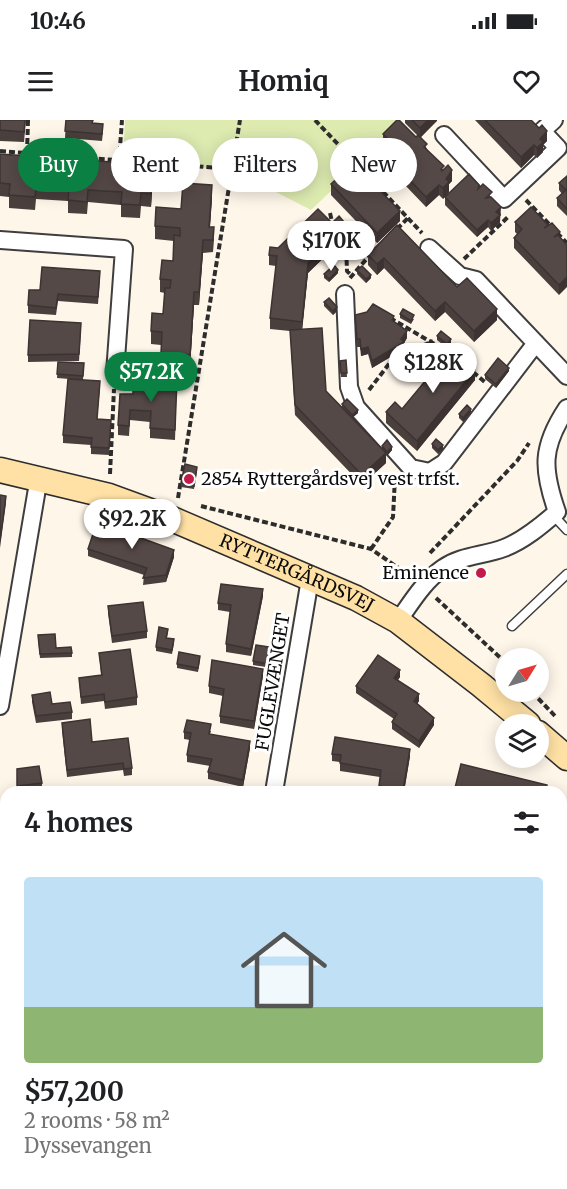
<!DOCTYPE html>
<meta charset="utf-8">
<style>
:root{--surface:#fff;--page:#f2f2f2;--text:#202124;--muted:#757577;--accent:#0b8043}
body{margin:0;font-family:Merriweather,serif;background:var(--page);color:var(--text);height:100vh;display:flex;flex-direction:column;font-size:22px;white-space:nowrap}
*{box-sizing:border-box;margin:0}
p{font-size:20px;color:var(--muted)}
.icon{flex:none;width:33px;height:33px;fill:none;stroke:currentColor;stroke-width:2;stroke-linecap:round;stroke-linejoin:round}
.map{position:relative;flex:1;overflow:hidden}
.side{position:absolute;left:0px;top:666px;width:567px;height:404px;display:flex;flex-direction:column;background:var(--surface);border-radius:18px 18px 0 0;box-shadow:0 3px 15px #0003}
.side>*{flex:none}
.hud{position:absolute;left:18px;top:18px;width:531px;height:54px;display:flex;gap:12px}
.needle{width:39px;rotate:53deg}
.tools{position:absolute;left:495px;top:528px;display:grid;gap:12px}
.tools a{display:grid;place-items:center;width:54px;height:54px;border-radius:50%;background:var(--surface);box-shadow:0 3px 15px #0003;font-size:30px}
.price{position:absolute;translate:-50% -51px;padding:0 14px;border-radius:21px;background:#fff;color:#222;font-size:20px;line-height:39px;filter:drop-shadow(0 2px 3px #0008)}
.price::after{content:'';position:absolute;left:50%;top:36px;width:18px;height:14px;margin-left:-9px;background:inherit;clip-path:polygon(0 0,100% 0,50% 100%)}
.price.on{background:var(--accent);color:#fff}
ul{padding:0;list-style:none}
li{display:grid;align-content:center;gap:12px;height:318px;padding:0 24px}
li span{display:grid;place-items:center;height:186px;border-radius:6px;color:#555}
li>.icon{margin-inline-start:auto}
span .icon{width:108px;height:108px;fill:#fffc;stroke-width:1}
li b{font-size:26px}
h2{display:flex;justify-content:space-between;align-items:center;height:72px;padding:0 24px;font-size:26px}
.pill{padding:0 21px;border-radius:27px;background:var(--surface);box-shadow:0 3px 15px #0003;font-size:21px;line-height:54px}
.pill.on{background:var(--accent);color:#fff}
.status{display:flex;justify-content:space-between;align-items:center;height:42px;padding:0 30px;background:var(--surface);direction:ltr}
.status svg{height:16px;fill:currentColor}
header{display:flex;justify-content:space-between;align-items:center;height:78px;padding:0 24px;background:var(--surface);font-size:27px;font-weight:700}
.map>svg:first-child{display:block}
</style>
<div class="status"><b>10:46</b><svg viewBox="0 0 49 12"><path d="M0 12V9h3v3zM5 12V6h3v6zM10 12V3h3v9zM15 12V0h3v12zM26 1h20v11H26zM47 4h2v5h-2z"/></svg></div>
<header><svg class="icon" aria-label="menu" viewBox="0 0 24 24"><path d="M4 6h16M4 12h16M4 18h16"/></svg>Homiq<svg class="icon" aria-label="heart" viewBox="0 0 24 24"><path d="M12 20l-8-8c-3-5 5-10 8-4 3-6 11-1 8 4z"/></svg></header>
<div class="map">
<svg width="567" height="1069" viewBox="0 0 567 1069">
<rect width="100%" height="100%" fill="#fff6ea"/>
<path fill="#ddebb1" d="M125,0H400L403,3L311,90L237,52L123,37Z"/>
<path fill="#ecf2c4" d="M561,739L567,741L566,800L561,798Z
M567,987V1069H362V1064H561V992Z"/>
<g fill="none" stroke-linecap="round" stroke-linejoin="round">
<g stroke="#3e3e3e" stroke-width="11">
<path id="lane" d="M553,395L567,410
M512,506L567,454"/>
</g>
<g stroke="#3e3e3e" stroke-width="20">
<path id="street" d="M444,15L504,79L558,28L542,11L554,0
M0,120L124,129L115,253
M429,128L460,156L476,160L567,256
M345,174L349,267L356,287L411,348L430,352L444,343L536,223
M398,501C411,483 424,461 443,448C462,435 483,436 504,428C523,421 541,406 557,392C542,349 541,327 567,288
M0,586L39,357
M274,672L310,459
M208,1069L209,1064"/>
</g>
<g stroke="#2d2d2d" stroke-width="27">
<g id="secondary">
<path id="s1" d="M0,350L109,376L172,399L356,478L398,501L481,565L528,604"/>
<path d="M538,613L567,638"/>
</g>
</g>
<path stroke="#2d2d2d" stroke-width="4" stroke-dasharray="6 3" stroke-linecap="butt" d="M315,0L422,113
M0,31L231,49
M27,33L28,0
M119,41L122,0
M526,80L552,107
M330,93L333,106
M397,109L408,98
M557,113L567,123
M339,115L346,125L347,151L351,155
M464,139L509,96
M350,158L370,135
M390,198L443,229
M473,252L486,263
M369,270L392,240L433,221
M110,354L114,269
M178,378L240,0
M201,386L371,429L410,456
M371,429L393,397L395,357
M430,433L517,341L529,323
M436,478L506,543
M532,572L556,597"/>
<use href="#lane" stroke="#fff" stroke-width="8"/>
<use href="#street" stroke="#fff" stroke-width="16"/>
<use href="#secondary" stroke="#ffe1a5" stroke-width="24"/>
</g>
<path fill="#493f3d" d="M0,0H26L24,22L0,21Z
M66,0H93V3L103,12L102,21L65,18Z
M405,0H437L421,17L427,29L452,61L449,64V72L443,79L439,75L426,87L381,40V30L384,26L383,24V14L416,17L418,16L405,3Z
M475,0H531L547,21L543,25V32L537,38L534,35L521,48Z
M0,34L153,58L151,87L141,86L140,98L121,97V85L88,82L87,94L68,93V81L36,79L35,90L9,88V77L0,76Z
M567,56V96L557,86V78L562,74L559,70V63Z
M331,64L400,101L377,123L331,75Z
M479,68L492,78L501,94L500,96V102L491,111L488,107L477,117L445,85V77Z
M212,78L210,107L214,120L213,132L203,133L199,185H194L190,248L161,246V225L151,224V211L163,194L165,173L160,172V159L173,141L174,121L155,119V106L181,89Z
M334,101L349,111L344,116L340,112V122L308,153L302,209L326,271L342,287V284L358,293L352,298L382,329V326L392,330L387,336L386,334V343L362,365L295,295L290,211L270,209V198L276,146L269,145V135L278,128L334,105Z
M515,102L560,117L559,175L514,128V118L517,114L515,112Z
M397,105L457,167L497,200L474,222L445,192L435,201L384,148L377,155L368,145V135Z
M357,150L371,158L366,163L357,154Z
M338,153L329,162L324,158V154Z
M100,158L98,184L58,181L56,195L28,193V185L40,170Z
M324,182L337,191L333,195L324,186Z
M400,194L414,199L411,204L400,198Z
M355,195L394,202L407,218L404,223V229L372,248L368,234L361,236L360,227H357Z
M81,210L79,241L28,242V235Z
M437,216L451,223L447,228L437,220Z
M433,235L475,260L417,331L386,303V292L402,289L436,248L433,246Z
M346,240L347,257H341L340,241Z
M58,242L84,243L83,260L57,258Z
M509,251L496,268L485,259V255Z
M177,258L175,320L150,318V302L130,300L129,316L118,315V305L133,274Z
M100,268L97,299L111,307L109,335L91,334V325L63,323V315Z
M471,292L463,302L459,298V294Z
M432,324L443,329L438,334L432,328Z
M197,351L194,369L181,367V363Z
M88,429L174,437L166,462L143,465L144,455L88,436Z
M263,476L251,536L226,532V524L230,492L218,490V483Z
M108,486L147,511V518L112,523L108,493Z
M168,512L167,518L174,523L172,534L156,531V527Z
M38,519L56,528L72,533V537L40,538Z
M275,532L273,548L253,545V541Z
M99,533L137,577V585L105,589L104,581L81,584L79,558L101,555Z
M200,540L198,552L177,548V544Z
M263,556L254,609L220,603V596L223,576L209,573V566Z
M400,557L398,560L419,581L417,584L434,605L419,628L392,609V602L394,599L356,573V566Z
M32,575L72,592V599L36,603L32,582Z
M62,603L132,648V655L124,656L123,650L67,657L62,610Z
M211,611L210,614L250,628L243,667L208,659V652L210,646L187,642V635L190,620L184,619V612Z
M332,634L410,636L404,672H379L380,657L340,651V642L332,641Z
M17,649L42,663V667L17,670Z
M6,941V981H0V942Z
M567,977V1037L561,1031V983Z
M0,1006H6V1052H3L0,1046Z
M133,1064H176L175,1069H133Z
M322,1064H352L351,1069H331L322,1067Z"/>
<path fill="#3c3332" d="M428,0H437V1L420,18V8Z
M547,11V21L543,25V32L537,38V28L540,19Z
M534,25V35L521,48V37Z
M153,45V58L151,87V74Z
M452,50V61L449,64V72L443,79V68L446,59Z
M212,65V78L209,120V107Z
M439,65V75L426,87V77Z
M501,87L500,102L491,111V103L496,92Z
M400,91V101L377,123V113Z
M488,100V107L477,117V110Z
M349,108V111L344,116V113Z
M340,111V122L308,153L302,212V202L308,143Z
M203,120V133L199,185V172Z
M384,138V148L377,155V144Z
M338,150V153L329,162V159Z
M371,155V158L366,163V159Z
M567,157V167L559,175V165Z
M194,172V185L190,248V235Z
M445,182V192L435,201V191Z
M337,187V191L333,195V191Z
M497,189V200L474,222V211Z
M407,211V218L404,223V229L372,248V241L401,219Z
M451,219V223L447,228V224Z
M368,227V234L361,236V229Z
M509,248V251L496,268V264Z
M475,250V260L417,331V321Z
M471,289V292L463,302V298Z
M358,290V293L352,298V295Z
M443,325V329L438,334V330Z
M392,327V330L387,336V332Z
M386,333V343L362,365V355Z
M6,376V383L0,428V420Z
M174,430V437L166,462V455Z
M263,469V476L251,536V529Z
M263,549V556L254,609V601Z
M400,550V557L394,565V558Z
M419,574V581L414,588V581Z
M434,598V605L419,628V621Z
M250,621V628L243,667V660Z
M410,629V636L404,672H403Z
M567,949V962L561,968V955Z"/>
<path fill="#554947" stroke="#3c3332" stroke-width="1.5" d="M0,0H25L24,12L0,10Z
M66,0H93L92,3L103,4L102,14L65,11Z
M397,0H399L416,17L418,15L427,24L424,27L444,46L441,49L442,51L448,45L452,50L446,59L449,62L443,68L439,65L426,77L381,30L390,21L383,14Z
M412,0H428L420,8Z
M485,0H531L539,8L542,5L547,11L540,19L543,22L537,28L534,25L521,37Z
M0,34L153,45L151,74L141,73L140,85L121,84L122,72L88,70L87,82L68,80L69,68L36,66L35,77L9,75L10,64L0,63Z
M353,43L400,91L377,113L331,64Z
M469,54L479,65L478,69L483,64L492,72L486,78L491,77L501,87L496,92L500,95L491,103L488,100L477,110L445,77Z
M567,56V89L557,78L566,70L559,63Z
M183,63L212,65L209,107H214L213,120H203L199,172H194L190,235L161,233L162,212L151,211L152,193L163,194L165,168H170L171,160L160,159L162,140L173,141L174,115L180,116V108L155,106L156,87L181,89Z
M531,87L548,105L544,108L552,103L560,112L554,117L558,115L567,125V157L559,165L514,118L522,109L515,102Z
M318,89L340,111L308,143L302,202L270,198L277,136L269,135L270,127L278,128Z
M339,96L349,108L344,113L334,101Z
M397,105L457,167L467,158L497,189L474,211L445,182L435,191L384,138L377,144L368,135Z
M334,145L338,150L329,159L324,154Z
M362,146L371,155L366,159L357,150Z
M42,147L100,151L98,177L58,174L56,188L28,185L29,170H40Z
M329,178L337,187L333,191L324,182Z
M373,184L394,196L392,200L407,211L401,219L404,222L372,241L368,227L361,229L360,219H357L355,195L367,192Z
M403,189L414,195L411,201L400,194Z
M30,200L81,203L79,234L28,235Z
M322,208L326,271L386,333L362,355L295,285L290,210Z
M441,211L451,219L447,224L437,216Z
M442,225L475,250L417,321L386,292L395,282L402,289L441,242L433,235Z
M498,238L509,248L496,264L485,255Z
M346,240L347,253H341L340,241Z
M58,242L84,243L83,256L57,254Z
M165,257L177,258L175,310L150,308L151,291L130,290L129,306L118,305L120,274H133V260L165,263Z
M68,259L100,261L97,299L111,300L109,328L91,327L92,318L63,315Z
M347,279L358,290L352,295L342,284Z
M467,285L471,289L463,298L459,294Z
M436,319L443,325L438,330L432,324Z
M387,320L392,327L387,332L382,326Z
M185,344L197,347L194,366L181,363Z
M0,375L6,376L0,420Z
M97,402L174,430L166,455L143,458L147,448L88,429Z
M221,464L263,469L251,529L226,524L231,485L218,483Z
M143,482L147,511L112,516L108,486Z
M159,507L168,509L166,518L174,519L172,530L156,527Z
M55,514L56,528L71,527L72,533L40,534L38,515Z
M256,525L275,528L273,545L253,541Z
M130,529L137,577L105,582L104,574L81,577L79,558L102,555L99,533Z
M179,532L200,536L198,548L177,544Z
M378,535L400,550L394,558L419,574L414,581L434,598L419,621L392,602L397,594L356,566Z
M212,540L263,549L254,601L220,596L224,569L209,566Z
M50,572L52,584L70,582L72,592L36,596L32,575Z
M90,599L92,622L128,618L132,648L124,649L123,643L67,650L62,603Z
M187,600L211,604L209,614L250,621L243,660L208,652L212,639L187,635L191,613L184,612Z
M335,617L410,629L403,670L379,666L381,650L340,643L341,635L332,634Z
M461,644L547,665L545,672H454Z
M39,646L42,663L17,666V649Z
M184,669L217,672H183Z
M561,847L567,854V949L561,955Z
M6,941V974H0V942Z
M567,977V1024L561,1018V983Z
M0,1006H6V1045H3L0,1039Z
M40,1064L41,1069H19L31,1068V1065Z
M138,1064H174L173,1069H141V1064Z
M277,1064H318L317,1069H276Z
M322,1064H351V1069Z"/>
<g fill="#c31b49" stroke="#fff" stroke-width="2">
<circle cx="189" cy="359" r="6"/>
<circle cx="481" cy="453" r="6"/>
</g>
<g text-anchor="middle" stroke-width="6" stroke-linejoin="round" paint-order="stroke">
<g font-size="18" fill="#0b0b0b" stroke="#fff" text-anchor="start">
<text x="201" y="365">2854 Ryttergårdsvej vest trfst.</text>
<text x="469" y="459" text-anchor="end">Eminence</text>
</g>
<g font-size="18" fill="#0b0b0b" stroke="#fff">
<text dy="6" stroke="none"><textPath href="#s1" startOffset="315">RYTTERGÅRDSVEJ</textPath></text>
<text transform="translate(273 562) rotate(-81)" y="6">FUGLEVÆNGET</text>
</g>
</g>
</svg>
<div class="tools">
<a><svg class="needle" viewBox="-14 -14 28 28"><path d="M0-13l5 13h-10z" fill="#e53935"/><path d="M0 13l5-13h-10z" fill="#757577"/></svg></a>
<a><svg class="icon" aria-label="layers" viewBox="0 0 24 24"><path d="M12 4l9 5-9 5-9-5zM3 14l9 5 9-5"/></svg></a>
</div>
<b class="price" style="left:331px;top:152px">$170K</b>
<b class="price" style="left:433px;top:274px">$128K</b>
<b class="price on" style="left:151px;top:283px">$57.2K</b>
<b class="price" style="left:132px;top:430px">$92.2K</b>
<div class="hud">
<a class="pill on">Buy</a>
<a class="pill">Rent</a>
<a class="pill">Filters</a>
<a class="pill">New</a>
</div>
<section class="side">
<h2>4 homes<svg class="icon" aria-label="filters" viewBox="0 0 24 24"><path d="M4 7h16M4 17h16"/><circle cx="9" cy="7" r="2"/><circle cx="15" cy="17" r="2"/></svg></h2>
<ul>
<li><span style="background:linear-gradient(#bfe0f5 70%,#8fb573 0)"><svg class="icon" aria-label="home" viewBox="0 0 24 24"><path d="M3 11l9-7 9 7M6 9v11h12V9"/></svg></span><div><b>$57,200</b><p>2 rooms · 58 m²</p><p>Dyssevangen</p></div></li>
</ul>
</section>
</div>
